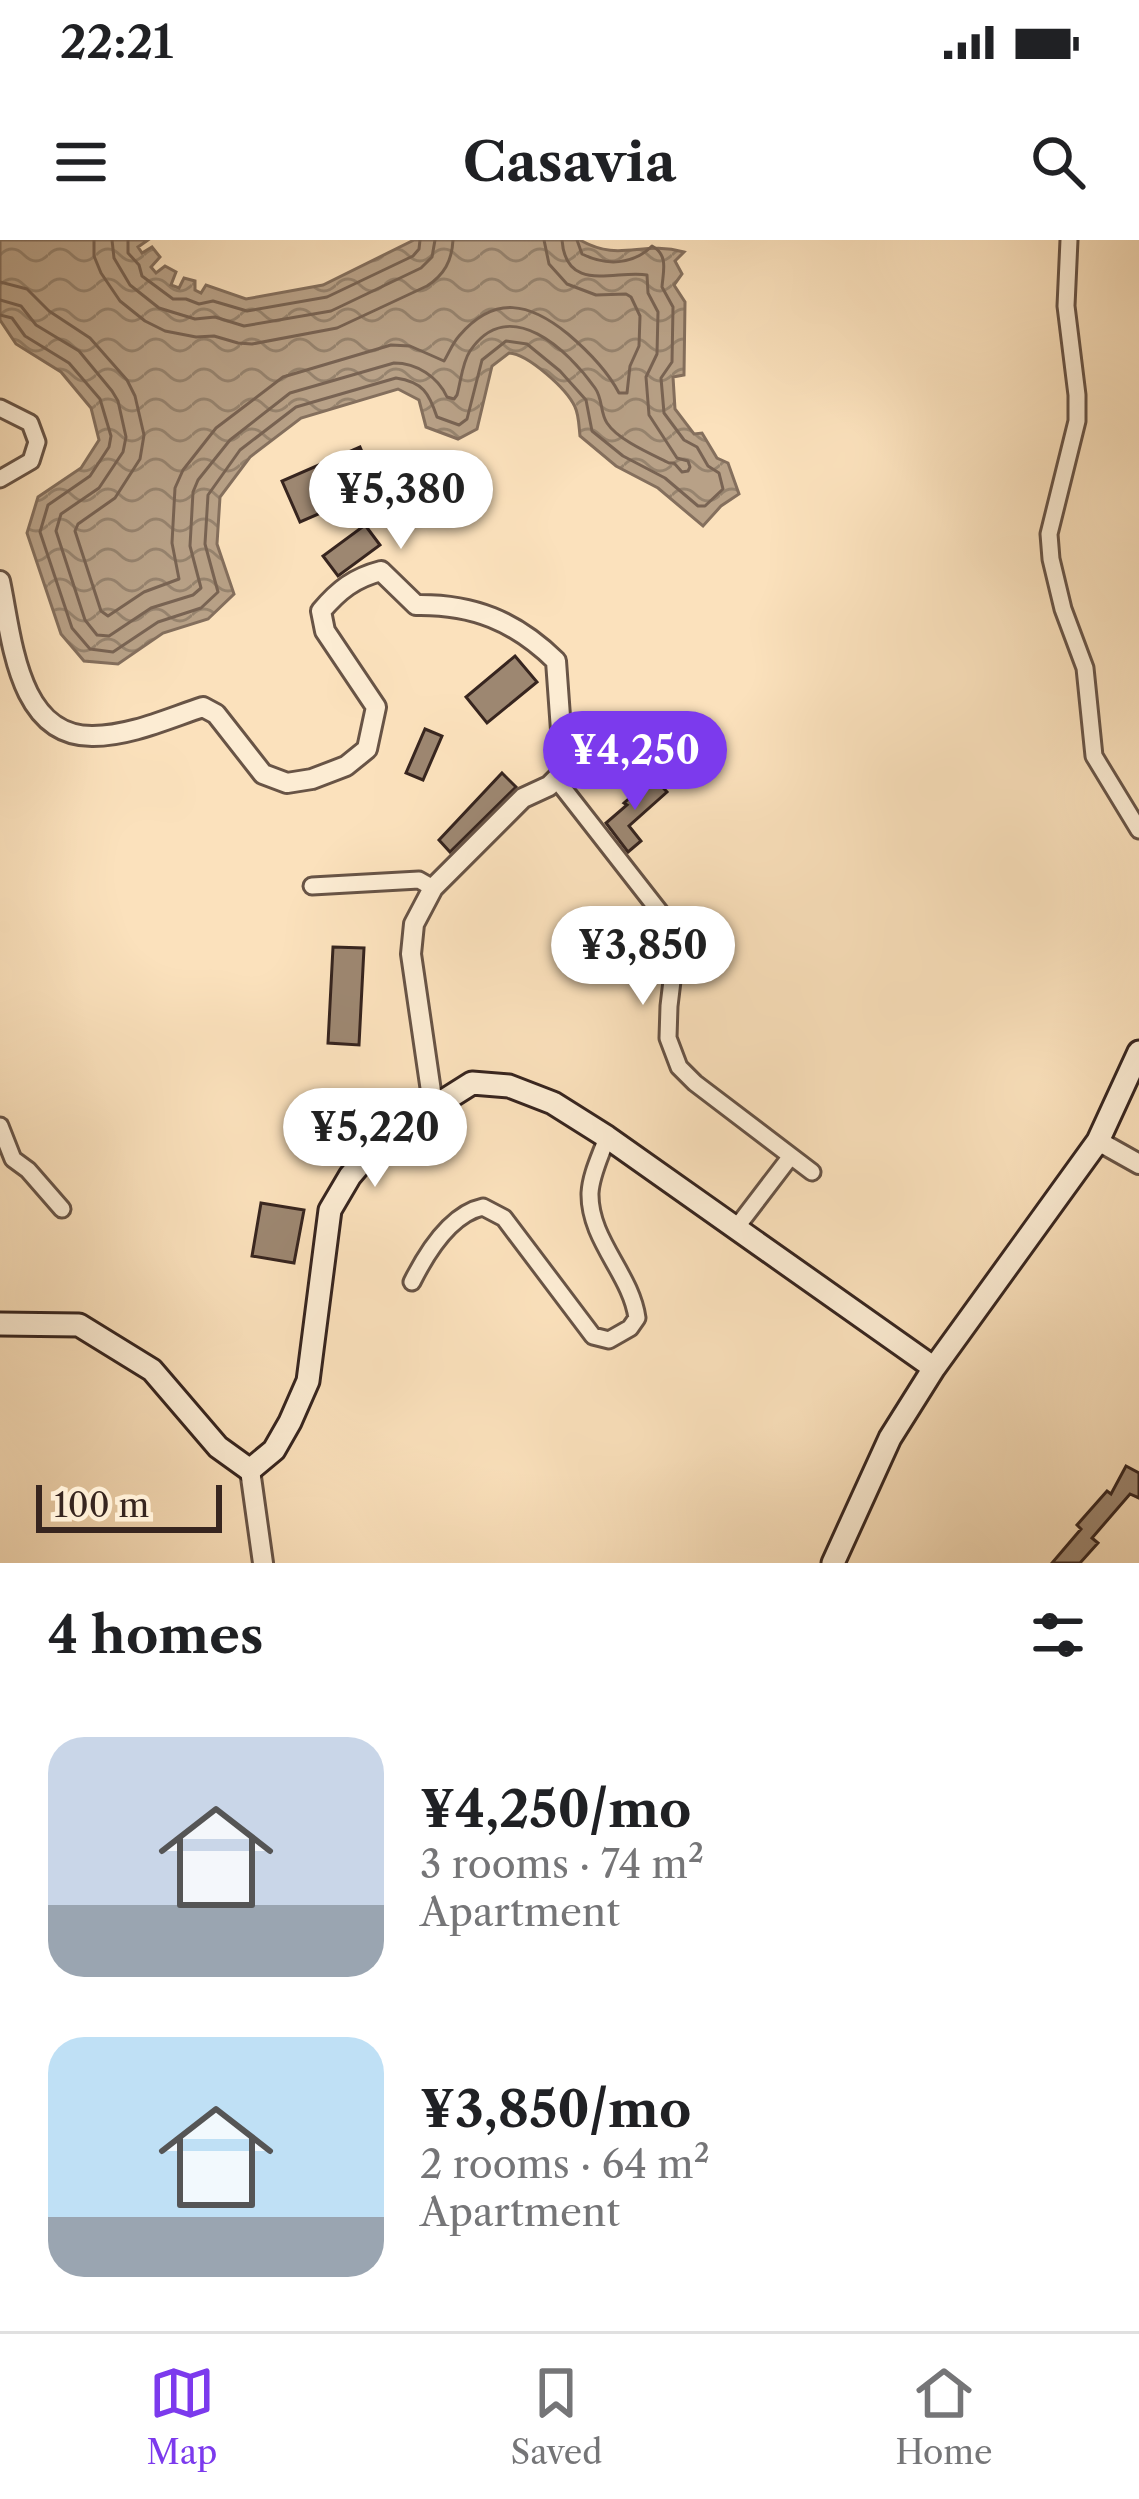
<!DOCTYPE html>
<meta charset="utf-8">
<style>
:root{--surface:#fff;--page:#f6f6f6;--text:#202124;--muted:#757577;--line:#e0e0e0;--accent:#7c3aed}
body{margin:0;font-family:"Libre Caslon Text",serif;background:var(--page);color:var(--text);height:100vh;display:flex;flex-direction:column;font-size:45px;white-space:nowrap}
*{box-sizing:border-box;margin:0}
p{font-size:39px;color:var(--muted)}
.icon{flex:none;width:66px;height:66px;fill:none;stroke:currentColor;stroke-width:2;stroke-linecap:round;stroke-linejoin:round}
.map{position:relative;height:1323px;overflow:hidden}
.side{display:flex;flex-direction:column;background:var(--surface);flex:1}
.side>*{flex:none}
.scale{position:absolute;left:36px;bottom:30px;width:186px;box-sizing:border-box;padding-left:12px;border:6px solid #37251f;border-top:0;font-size:33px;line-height:42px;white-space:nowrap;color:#37251f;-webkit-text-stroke:9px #fcecd3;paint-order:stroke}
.price{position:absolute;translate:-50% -102px;padding:0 27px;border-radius:42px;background:#fff;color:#222;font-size:39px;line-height:78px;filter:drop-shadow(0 3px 6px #0008)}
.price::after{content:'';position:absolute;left:50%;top:72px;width:36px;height:27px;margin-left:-18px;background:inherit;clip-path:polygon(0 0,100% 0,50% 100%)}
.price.on{background:var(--accent);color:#fff}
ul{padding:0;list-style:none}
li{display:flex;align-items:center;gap:36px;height:300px;padding:0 48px}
li span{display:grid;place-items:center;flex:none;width:336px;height:240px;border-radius:36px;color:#555}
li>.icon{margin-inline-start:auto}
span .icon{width:144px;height:144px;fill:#fffc;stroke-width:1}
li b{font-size:51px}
h2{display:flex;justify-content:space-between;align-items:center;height:144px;padding:0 48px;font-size:51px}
.status{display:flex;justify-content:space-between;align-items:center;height:84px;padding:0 60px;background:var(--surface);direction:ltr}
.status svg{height:33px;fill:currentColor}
header{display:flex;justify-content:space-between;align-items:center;height:156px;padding:0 48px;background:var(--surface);font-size:54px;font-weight:700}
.dock{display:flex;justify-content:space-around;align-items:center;height:168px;border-top:3px solid var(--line);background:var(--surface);font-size:33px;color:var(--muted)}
.dock a{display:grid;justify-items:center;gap:6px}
.dock .on{color:var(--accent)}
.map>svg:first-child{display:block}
</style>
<div class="status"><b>22:21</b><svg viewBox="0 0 49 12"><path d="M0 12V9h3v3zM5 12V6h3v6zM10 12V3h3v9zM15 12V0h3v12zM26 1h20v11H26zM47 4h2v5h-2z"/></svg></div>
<header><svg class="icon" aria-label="menu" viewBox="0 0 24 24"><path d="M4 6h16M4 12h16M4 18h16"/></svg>Casavia<svg class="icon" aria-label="search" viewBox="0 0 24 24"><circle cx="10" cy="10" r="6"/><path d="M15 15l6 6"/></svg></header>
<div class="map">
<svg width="1139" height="1323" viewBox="0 0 1139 1323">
<defs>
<pattern id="water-waves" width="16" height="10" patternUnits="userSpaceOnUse" patternTransform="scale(3)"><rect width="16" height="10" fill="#b8a187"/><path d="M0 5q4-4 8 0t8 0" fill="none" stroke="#96836e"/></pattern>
</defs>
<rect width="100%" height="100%" fill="#fbe1bc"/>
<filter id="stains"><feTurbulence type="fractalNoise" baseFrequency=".00167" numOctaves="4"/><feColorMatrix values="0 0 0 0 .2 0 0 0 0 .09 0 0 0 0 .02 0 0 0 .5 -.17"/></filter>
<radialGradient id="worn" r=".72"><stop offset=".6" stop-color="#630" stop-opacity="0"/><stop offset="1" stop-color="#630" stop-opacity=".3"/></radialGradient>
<path fill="url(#water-waves)" stroke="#846f5d" stroke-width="3" d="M0,0H148L138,7L142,13L152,7L160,17L151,27L156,33L165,26L176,32L171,45L179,48L184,38L195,41V50L201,53L206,45L246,59L323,45L414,0H580C620,23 641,0 684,12L675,21L682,34L674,45L685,62L684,135L673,137L675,169L694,194L702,193L717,218L728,223L739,254L721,266L703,286L658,248L616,226L580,196C579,188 579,175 575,167C567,149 528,114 509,113L492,126L477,189L458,199L426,187L419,160L398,149L301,178L250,217L220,257L217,304L234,354L208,379L163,393L118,424L84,421L61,394L27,293L38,257L81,228L99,200L91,168L61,132L16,104L0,80Z"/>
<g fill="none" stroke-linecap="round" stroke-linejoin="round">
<path stroke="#786353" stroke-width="3" d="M94,0V16L101,33L120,61L145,81L165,91L196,97L214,96L238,103L252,104L337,88L427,46C444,35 452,21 453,0
M112,0L114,18L130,45L159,68L195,79L215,77L244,86L331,71L421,28L432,17L435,0
M128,0V13L139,25L142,36L173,59H186L199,64L213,61L247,71L327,57L413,16L419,9L420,0
M0,42L27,49L49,71L90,98L127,140L135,156L144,195L140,219L115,258L78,284L75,291L101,371L108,376L144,352L179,339L172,303L175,248L183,230L216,188L283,137L391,105L410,106L444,121C449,113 452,104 459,96C495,54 530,63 568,94C588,111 607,130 619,153H627L630,126L639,106L640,76L631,57L626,54L596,55L567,44L549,24L544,0
M0,60L21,66L36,85L79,111L112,151L118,161L126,197L123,212L99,248L61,274L56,291L85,380L97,395L109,396L151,368L193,355L201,348L190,306L193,252L198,240L230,200L290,153L394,123C417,123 438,137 447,157L454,159L457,155C461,141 462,123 470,111C509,53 569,111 595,148C603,159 600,173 607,183C618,200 651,214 669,223H674L682,232L688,231L690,227L688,221L677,218L649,175L646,137L657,114L658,72L648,53L647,35C618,29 566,55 562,0
M0,75L12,78L25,96L69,123L100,159L111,196L109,207L90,236L48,265L40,292L72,388L90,409L113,412L158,382L201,368L218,352L205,304L208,255L240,210L296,167L396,138C423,142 429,153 437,177L459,185L467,179L482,120L506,101L527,104L560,131L586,160L592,191L623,216L665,238L698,266H705L723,249L719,233L708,226L697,207L684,200L664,173L661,138L672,122L673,67L662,47C663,32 669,15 652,6C633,25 606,26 582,14L577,0"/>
</g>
<path fill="#9d8771" stroke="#37251f" stroke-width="3" d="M360,207L378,248L300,282L282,241Z
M365,285L380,305L338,336L323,316Z
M515,416L537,442L487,483L466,457Z
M425,489L442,496L423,540L406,533Z
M502,533L516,547L450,612L439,600Z
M653,537L667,552L629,586L641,601L628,612L606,583L627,565L624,563Z
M333,707L364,708L359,805L328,803Z
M261,963L304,970L294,1023L252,1016Z
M1126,1226L1139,1233V1258L1130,1254L1092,1298L1098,1303L1080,1323H1052L1081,1289L1077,1285L1107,1251L1111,1254Z"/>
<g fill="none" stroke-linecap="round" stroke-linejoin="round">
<g stroke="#685446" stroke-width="21">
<path id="minor" d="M1069,0L1066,66L1077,155V181L1049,294L1051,319L1063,369L1085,428L1094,516L1139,590
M0,168L30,183L37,202L31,221L0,239
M556,539L663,676L677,699L669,766L668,798L679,827L695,843L812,932
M312,646L419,640L433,648
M0,886L13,919L28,930L62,969
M736,988L791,916
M412,1042C426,1014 450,974 483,967L504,978L593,1096L609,1100L630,1088L637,1078C631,1034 589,1000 590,953C591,934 601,915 607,897"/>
</g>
<g stroke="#685446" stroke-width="24">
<path id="tertiary" d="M0,341C12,397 17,497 93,496C130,496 169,478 203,467L216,474L263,534L287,543L312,539L346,526L367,509L376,467L325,391L321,371C339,350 354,338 381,331L416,365C473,364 515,381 556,421L562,504L561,534L549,546L523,558L433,648L414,684L411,714L433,865
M1098,901L1139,924
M250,1230L263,1323"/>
</g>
<g stroke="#37251f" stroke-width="27">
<path id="secondary" d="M0,1084L79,1085L152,1130L218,1207L250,1230L274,1210L290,1182L308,1141L330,970L350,936L380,901L472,843L509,846L553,863L607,897L934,1128
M833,1323L890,1198L934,1128L1098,901L1139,812"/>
</g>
<use href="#minor" stroke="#fcecd3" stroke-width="15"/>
<use href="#tertiary" stroke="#fcecd3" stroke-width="18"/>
<use href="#secondary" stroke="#fcecd3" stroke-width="21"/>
</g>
<rect width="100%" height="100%" filter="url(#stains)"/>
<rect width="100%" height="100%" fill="url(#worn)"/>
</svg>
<div class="scale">100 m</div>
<b class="price" style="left:401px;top:312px">¥5,380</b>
<b class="price on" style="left:635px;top:573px">¥4,250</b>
<b class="price" style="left:643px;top:768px">¥3,850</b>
<b class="price" style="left:375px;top:950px">¥5,220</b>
</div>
<section class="side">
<h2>4 homes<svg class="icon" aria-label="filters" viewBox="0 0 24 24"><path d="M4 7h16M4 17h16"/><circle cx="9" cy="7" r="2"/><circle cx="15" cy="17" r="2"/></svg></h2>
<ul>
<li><span style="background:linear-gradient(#c9d6e8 70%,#9aa5b1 0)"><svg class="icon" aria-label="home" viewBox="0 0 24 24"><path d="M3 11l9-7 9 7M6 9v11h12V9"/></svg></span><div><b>¥4,250/mo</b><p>3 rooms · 74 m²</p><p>Apartment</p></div></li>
<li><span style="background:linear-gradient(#bfe0f5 75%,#9aa5b1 0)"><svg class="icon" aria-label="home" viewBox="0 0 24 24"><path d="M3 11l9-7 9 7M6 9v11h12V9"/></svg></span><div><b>¥3,850/mo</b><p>2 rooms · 64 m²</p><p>Apartment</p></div></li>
</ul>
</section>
<nav class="dock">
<a class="on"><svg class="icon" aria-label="map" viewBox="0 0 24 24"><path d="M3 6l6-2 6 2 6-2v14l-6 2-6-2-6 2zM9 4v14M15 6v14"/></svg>Map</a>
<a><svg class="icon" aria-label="saved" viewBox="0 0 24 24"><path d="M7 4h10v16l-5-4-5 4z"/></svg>Saved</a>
<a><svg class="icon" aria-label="home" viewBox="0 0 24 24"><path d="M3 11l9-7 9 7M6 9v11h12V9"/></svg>Home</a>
</nav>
